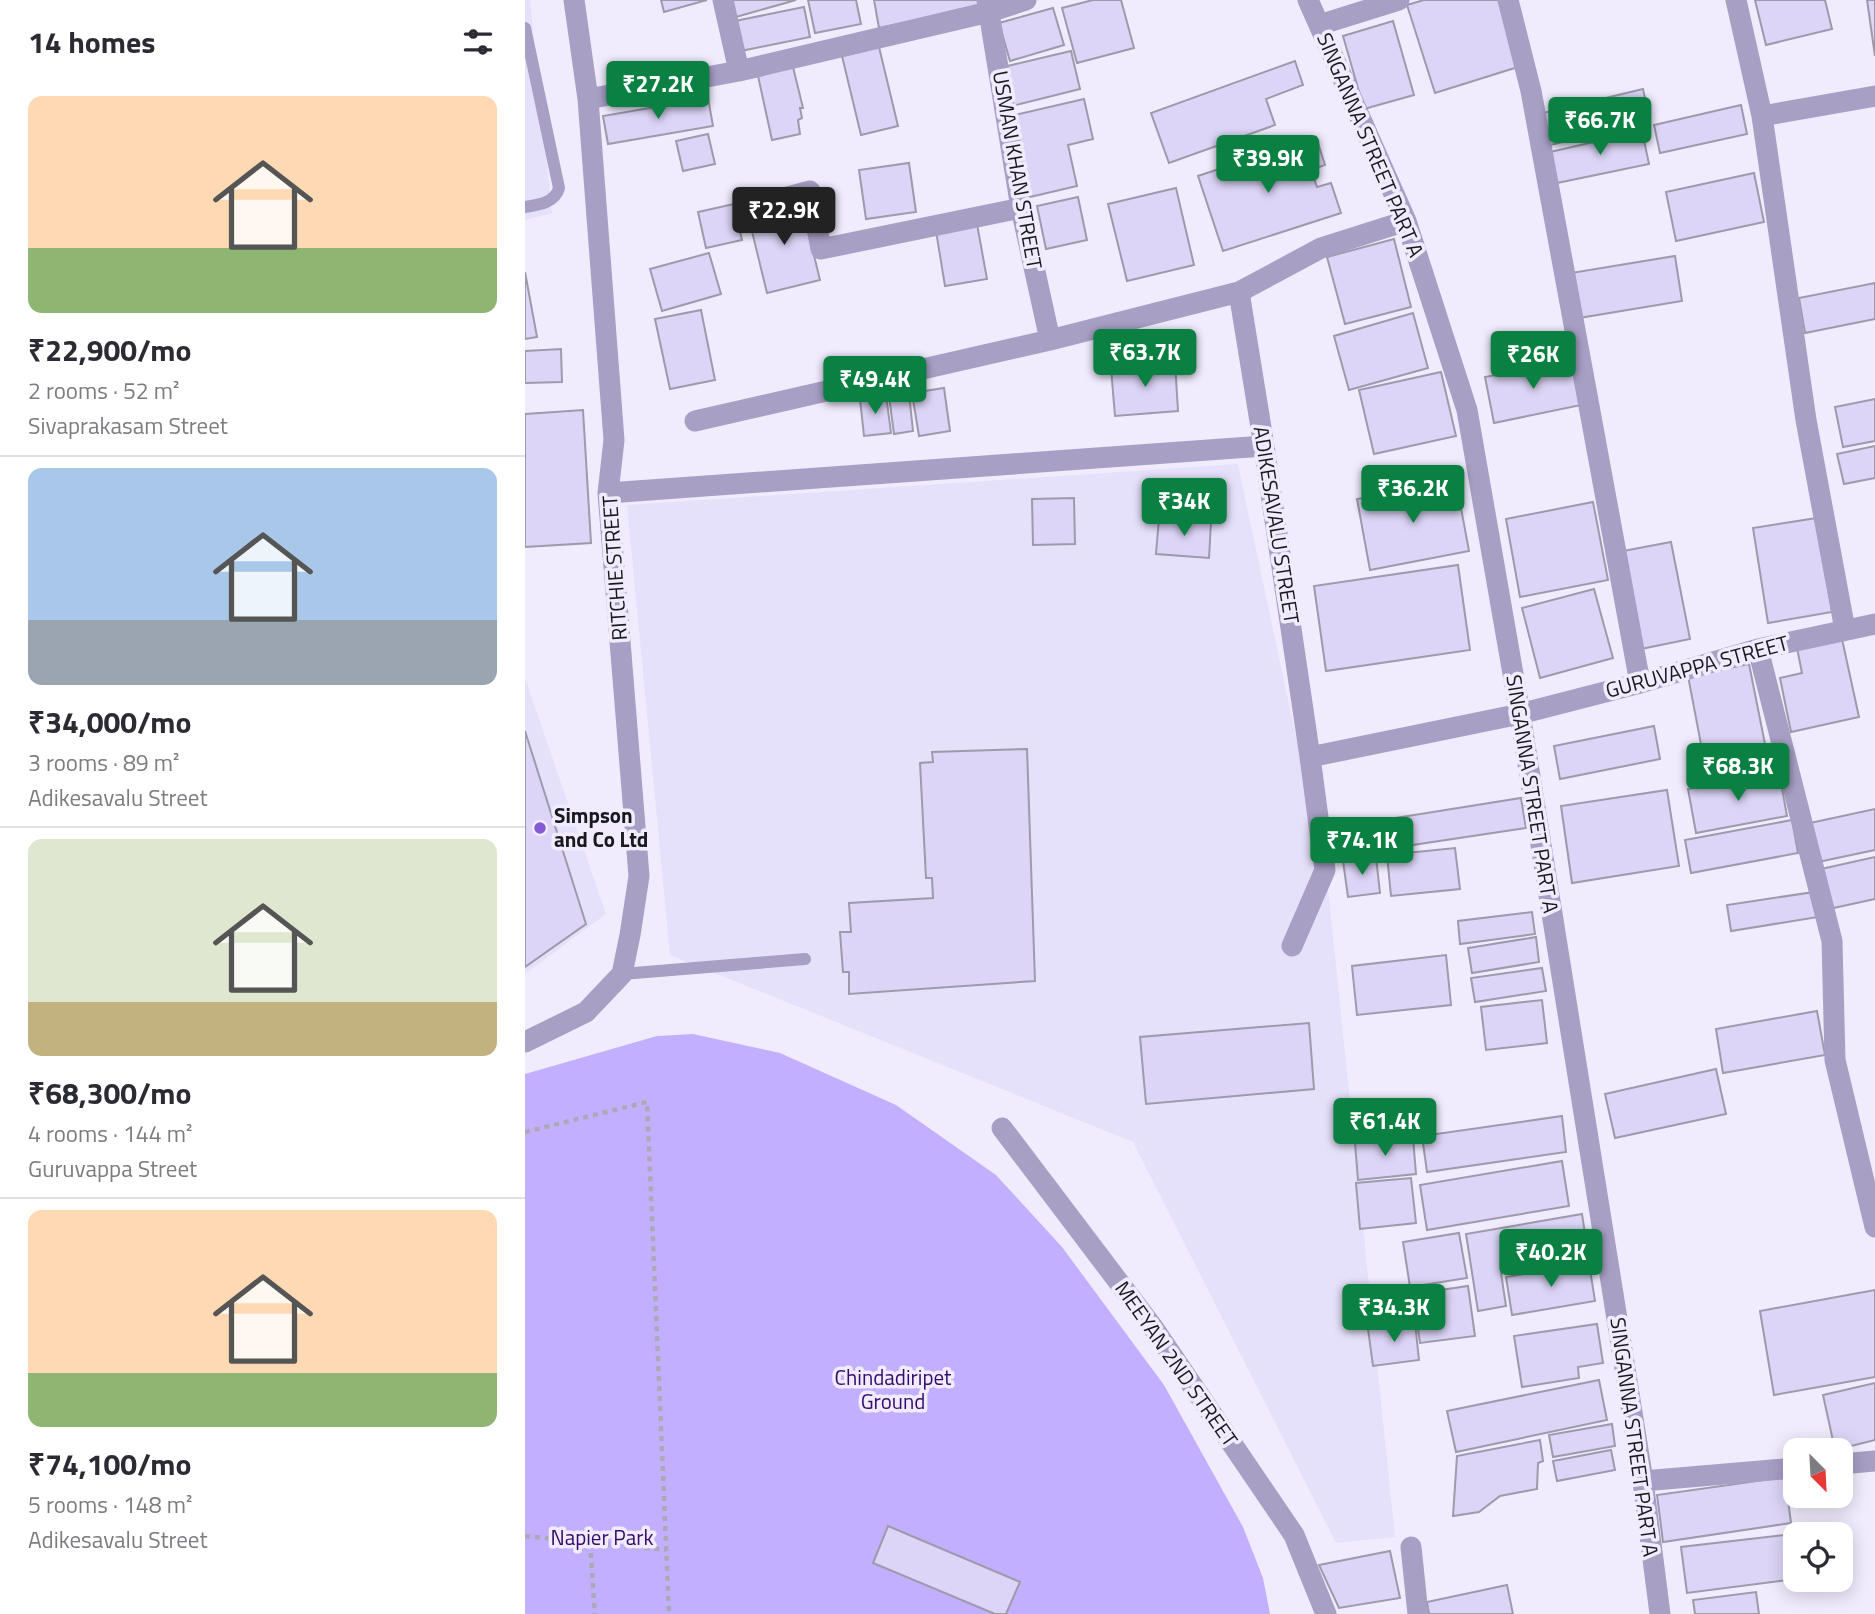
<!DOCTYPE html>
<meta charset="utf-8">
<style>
:root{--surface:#fff;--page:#f7f7f7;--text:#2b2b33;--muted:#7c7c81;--line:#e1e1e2;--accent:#0b8043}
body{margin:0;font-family:"Titillium Web",sans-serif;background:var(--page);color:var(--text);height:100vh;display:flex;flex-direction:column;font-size:26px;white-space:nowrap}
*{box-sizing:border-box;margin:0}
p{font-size:23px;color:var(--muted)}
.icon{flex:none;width:38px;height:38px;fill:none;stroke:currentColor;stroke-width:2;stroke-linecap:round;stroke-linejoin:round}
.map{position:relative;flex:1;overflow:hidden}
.sheet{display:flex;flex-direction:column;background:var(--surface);width:525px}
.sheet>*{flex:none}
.needle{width:46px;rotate:156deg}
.buttons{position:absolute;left:1258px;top:1438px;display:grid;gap:14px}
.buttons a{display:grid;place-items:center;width:70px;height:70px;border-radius:14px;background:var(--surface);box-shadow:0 4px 18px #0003;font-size:35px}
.price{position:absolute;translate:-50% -60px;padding:0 16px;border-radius:7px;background:var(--accent);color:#fff;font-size:23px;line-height:46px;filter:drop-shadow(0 2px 4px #0008)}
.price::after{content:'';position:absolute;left:50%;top:42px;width:21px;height:16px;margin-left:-10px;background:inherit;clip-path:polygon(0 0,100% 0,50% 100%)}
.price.on{background:#222;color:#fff}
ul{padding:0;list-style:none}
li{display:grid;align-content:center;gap:14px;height:371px;padding:0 28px}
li+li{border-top:2px solid var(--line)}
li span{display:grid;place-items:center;height:217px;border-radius:14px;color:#555}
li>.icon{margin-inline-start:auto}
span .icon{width:126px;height:126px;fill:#fffc;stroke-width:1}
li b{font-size:30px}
h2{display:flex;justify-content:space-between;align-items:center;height:84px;padding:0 28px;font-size:30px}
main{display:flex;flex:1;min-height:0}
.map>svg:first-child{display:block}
</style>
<main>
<section class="sheet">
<h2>14 homes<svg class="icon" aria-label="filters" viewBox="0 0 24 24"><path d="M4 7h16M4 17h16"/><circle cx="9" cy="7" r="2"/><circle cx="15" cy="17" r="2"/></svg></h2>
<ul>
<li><span style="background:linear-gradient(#ffd9b3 70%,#8fb573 0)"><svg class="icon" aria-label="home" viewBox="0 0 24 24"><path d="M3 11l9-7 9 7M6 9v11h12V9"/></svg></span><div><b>₹22,900/mo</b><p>2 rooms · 52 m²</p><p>Sivaprakasam Street</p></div></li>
<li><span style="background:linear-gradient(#a9c7e8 70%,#9aa5b1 0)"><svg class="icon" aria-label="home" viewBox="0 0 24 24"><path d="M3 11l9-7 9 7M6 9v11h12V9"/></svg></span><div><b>₹34,000/mo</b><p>3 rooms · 89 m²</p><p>Adikesavalu Street</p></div></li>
<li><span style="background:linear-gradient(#dfe7d0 75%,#c2b280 0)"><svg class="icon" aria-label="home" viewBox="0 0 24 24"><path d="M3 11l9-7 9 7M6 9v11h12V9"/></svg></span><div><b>₹68,300/mo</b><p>4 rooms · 144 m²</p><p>Guruvappa Street</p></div></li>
<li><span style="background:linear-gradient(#ffd9b3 75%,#8fb573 0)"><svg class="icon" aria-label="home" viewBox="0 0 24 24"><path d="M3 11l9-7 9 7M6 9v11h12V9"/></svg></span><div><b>₹74,100/mo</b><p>5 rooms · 148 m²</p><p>Adikesavalu Street</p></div></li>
</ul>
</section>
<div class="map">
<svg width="1350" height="1614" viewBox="0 0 1350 1614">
<rect width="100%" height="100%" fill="#f0ecfe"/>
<path fill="#e6e1fa" d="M0,0H5L27,213L0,220Z
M713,464L803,888L870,1537L811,1543L608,1142L145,955L102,505Z
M0,678L81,914L0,974Z"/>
<path fill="#c3afff" d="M168,1034L255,1053L371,1105L471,1175L537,1247L639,1385L718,1527L738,1578L745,1614H0V1074L132,1036Z"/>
<path fill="#dcd5f7" stroke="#9d9aab" stroke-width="2" d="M136,0H182L139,12Z
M206,0H271L211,17Z
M283,0H331L336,24L290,33Z
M349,0H454L456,7L354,28Z
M568,0H596L609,48L552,63L537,8Z
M899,0H974L996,66L910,93L882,5Z
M1230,0H1300L1307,29L1241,45Z
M1342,0H1350V56Z
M279,7L285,37L216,51L210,21Z
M528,8L539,45L485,61L474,23Z
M868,21L889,95L839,109L818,36Z
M354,47L373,126L336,135L317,56Z
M546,51L555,89L483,107L474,68Z
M770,61L778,85L741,99L750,125L644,163L626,113Z
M267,63L278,108H275L277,118L273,120L275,134L247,140L233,76Z
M1118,89L1125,121L1025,145L1018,113Z
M183,98L188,126L83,144L78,116Z
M559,99L568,139L543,145L552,186L505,197L486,116Z
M1216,105L1222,134L1135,153L1129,125Z
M1117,131L1124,164L1032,183L1025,152Z
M183,134L190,164L158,171L151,141Z
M791,137L800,165L786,170L792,187L806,183L816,213L698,251L673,176Z
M384,163L391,212L341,219L334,170Z
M1229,173L1239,222L1151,241L1141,192Z
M651,188L669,265L602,281L583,204Z
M553,197L562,240L521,249L512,206Z
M276,202L295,280L242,293L223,215Z
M209,204L217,240L181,248L173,212Z
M452,224L462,279L420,286L411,231Z
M869,239L886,307L820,324L802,257Z
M184,253L196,294L137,311L125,269Z
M1150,256L1157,301L1054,318L1046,273Z
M0,272L12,337L0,339Z
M1350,283V319L1280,333L1274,298Z
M176,310L190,380L145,389L130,319Z
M888,313L903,368L824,390L809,336Z
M36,349L37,382L0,383V351Z
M1048,360L1056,405L969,423L960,377Z
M650,362L653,411L590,416L586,368Z
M916,372L931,436L849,454L834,390Z
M419,388L425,431L394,436L387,393Z
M384,394L388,431L369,434L364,396Z
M361,395L366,433L339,436L335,399Z
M1350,399V441L1318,447L1310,407Z
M58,410L66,543L0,547V414Z
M1350,446V478L1319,484L1312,454Z
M931,481L944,551L845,570L832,499Z
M549,498L550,544L508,545L507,499Z
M1068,502L1083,580L995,597L981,519Z
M634,518L686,522L684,558L631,554Z
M1292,518L1307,612L1243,623L1228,528Z
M1146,542L1165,639L1116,649L1098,551Z
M933,565L945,650L801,671L789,586Z
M1069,589L1088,658L1015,678L997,608Z
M1317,639L1334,717L1266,732L1255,678L1277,673L1272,648Z
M1224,664L1245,769L1183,781L1163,676Z
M1129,726L1135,759L1035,779L1029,746Z
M0,731L61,924L0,967Z
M502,749L510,981L324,994V972H318L315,932H326L324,903L408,898L407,878H401L395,763L408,762L407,752Z
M1254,772L1262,816L1171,833L1163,789Z
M1142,790L1154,866L1047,883L1036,806Z
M996,798L1001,828L874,847L870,818Z
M1350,809V850L1293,862L1285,823Z
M1267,820L1273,853L1166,873L1160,840Z
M867,825L871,848L839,853L835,830Z
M930,848L935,889L866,896L862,855Z
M851,857L855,893L823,897L818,861Z
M1350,857V899L1304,909L1296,869Z
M1289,892L1293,917L1206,931L1202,905Z
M1007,912L1010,934L935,944L933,921Z
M1011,937L1014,962L947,973L943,948Z
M921,955L926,1005L832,1015L827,966Z
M1017,968L1021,991L950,1002L946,978Z
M1017,1000L1022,1043L961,1050L956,1007Z
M1292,1011L1300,1055L1198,1073L1191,1029Z
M784,1023L789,1089L621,1104L615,1037Z
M1191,1069L1201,1114L1090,1138L1080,1094Z
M1037,1116L1041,1152L902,1172L897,1136Z
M888,1137L891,1174L833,1180L830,1143Z
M1037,1161L1044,1206L902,1230L895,1185Z
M886,1178L891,1223L835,1229L831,1183Z
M1057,1214L1064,1259L976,1273L981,1306L953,1311L941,1234Z
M934,1233L942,1278L885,1287L878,1242Z
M1064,1263L1070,1301L987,1315L981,1277Z
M943,1286L950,1336L895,1343L888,1294Z
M1350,1290V1377L1249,1395L1235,1311Z
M886,1295L890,1319L847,1325L844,1300Z
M890,1323L894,1360L848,1366L843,1329Z
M1072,1324L1078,1363L1053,1367L1054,1378L997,1387L989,1336Z
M1074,1380L1082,1420L931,1452L922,1411Z
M1350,1383V1440L1310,1450L1298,1395Z
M1087,1424L1090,1446L1028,1457L1024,1435Z
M1015,1440L1018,1461L1013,1463L1012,1489L975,1496L954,1512L928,1516L932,1456Z
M1086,1450L1090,1470L1032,1481L1028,1461Z
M1260,1477L1266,1523L1138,1542L1132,1495Z
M363,1526L495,1582L481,1614H470L348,1563Z
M1269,1534L1270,1579L1162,1593L1156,1547Z
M865,1551L875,1598L814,1608L794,1565Z
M982,1585L988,1614H904L902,1602Z
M1231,1592L1234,1614H1170L1168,1600Z"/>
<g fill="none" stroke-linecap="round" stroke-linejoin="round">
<path stroke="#aca9b7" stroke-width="4.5" stroke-dasharray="5 5" stroke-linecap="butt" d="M0,1132L122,1102L144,1614
M0,1536L141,1550
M65,1543L70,1614"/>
<path stroke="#a89fc5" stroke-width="12" d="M0,28L34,188C30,203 13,205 0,207
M97,974L280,959"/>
<path stroke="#a89fc5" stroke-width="21" d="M198,0L214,71
M462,0L496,208L525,340
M783,0L881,221L942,410L995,714L1118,1481L1135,1614
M983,0L1006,91L1115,683
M1211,0L1237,116L1281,420L1320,630
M794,25L874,0
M63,99L214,71L464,12L501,0
M1237,116L1350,96
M221,208L285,191L296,249L496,208
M714,292L739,446L785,757
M170,421L525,340L714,292L796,248L881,221
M83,493L739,446
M1233,649L1307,941L1310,1060L1350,1227
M767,946L800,870L785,757L995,714L1115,683L1233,649L1350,624
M0,1042L61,1012L97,974L105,935L114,876L83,493L89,440L63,99L49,0
M477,1128L627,1326L769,1535L801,1614
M1316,1464L1350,1461
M1118,1481L1270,1468
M886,1547L893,1614"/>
</g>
<circle fill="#835bd5" stroke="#f0ecfe" stroke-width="2.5" cx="15" cy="828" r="7"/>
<g text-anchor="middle" stroke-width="7" stroke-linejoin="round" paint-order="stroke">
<g font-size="21" fill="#19181e" stroke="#f0ecfe">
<text transform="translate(845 145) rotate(67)" y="7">SINGANNA STREET PART A</text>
<text transform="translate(492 170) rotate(80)" y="7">USMAN KHAN STREET</text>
<text transform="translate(751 525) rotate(81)" y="7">ADIKESAVALU STREET</text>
<text transform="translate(90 568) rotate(-94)" y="7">RITCHIE STREET</text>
<text transform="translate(1172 667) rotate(-15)" y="7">GURUVAPPA STREET</text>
<text transform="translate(1007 794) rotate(81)" y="7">SINGANNA STREET PART A</text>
<text transform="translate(651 1364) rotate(55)" y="7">MEEYAN 2ND STREET</text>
<text transform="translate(1109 1437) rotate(82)" y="7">SINGANNA STREET PART A</text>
</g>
<g font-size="21" font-weight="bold" fill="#19181e" stroke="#f0ecfe" text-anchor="start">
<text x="29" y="823">Simpson<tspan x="29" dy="24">and Co Ltd</tspan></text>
</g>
<g font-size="21" fill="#370a6d" stroke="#f0ecfe">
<text x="368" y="1385">Chindadiripet<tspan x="368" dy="24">Ground</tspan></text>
<text x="77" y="1545">Napier Park</text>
</g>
</g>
</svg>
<div class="buttons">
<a><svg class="needle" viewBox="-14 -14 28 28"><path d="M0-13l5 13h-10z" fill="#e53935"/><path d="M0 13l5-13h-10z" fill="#7c7c81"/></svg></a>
<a><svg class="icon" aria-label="locate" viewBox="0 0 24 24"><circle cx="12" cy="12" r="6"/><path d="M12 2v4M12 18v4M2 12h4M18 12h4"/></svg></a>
</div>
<b class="price" style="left:133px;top:121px">₹27.2K</b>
<b class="price" style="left:1075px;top:157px">₹66.7K</b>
<b class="price" style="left:743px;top:195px">₹39.9K</b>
<b class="price on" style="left:259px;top:247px">₹22.9K</b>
<b class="price" style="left:620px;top:389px">₹63.7K</b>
<b class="price" style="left:1008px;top:391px">₹26K</b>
<b class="price" style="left:350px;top:416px">₹49.4K</b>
<b class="price" style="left:888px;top:525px">₹36.2K</b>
<b class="price" style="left:659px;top:538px">₹34K</b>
<b class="price" style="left:1213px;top:803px">₹68.3K</b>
<b class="price" style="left:837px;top:877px">₹74.1K</b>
<b class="price" style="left:860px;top:1158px">₹61.4K</b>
<b class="price" style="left:1026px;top:1289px">₹40.2K</b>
<b class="price" style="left:869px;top:1344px">₹34.3K</b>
</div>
</main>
